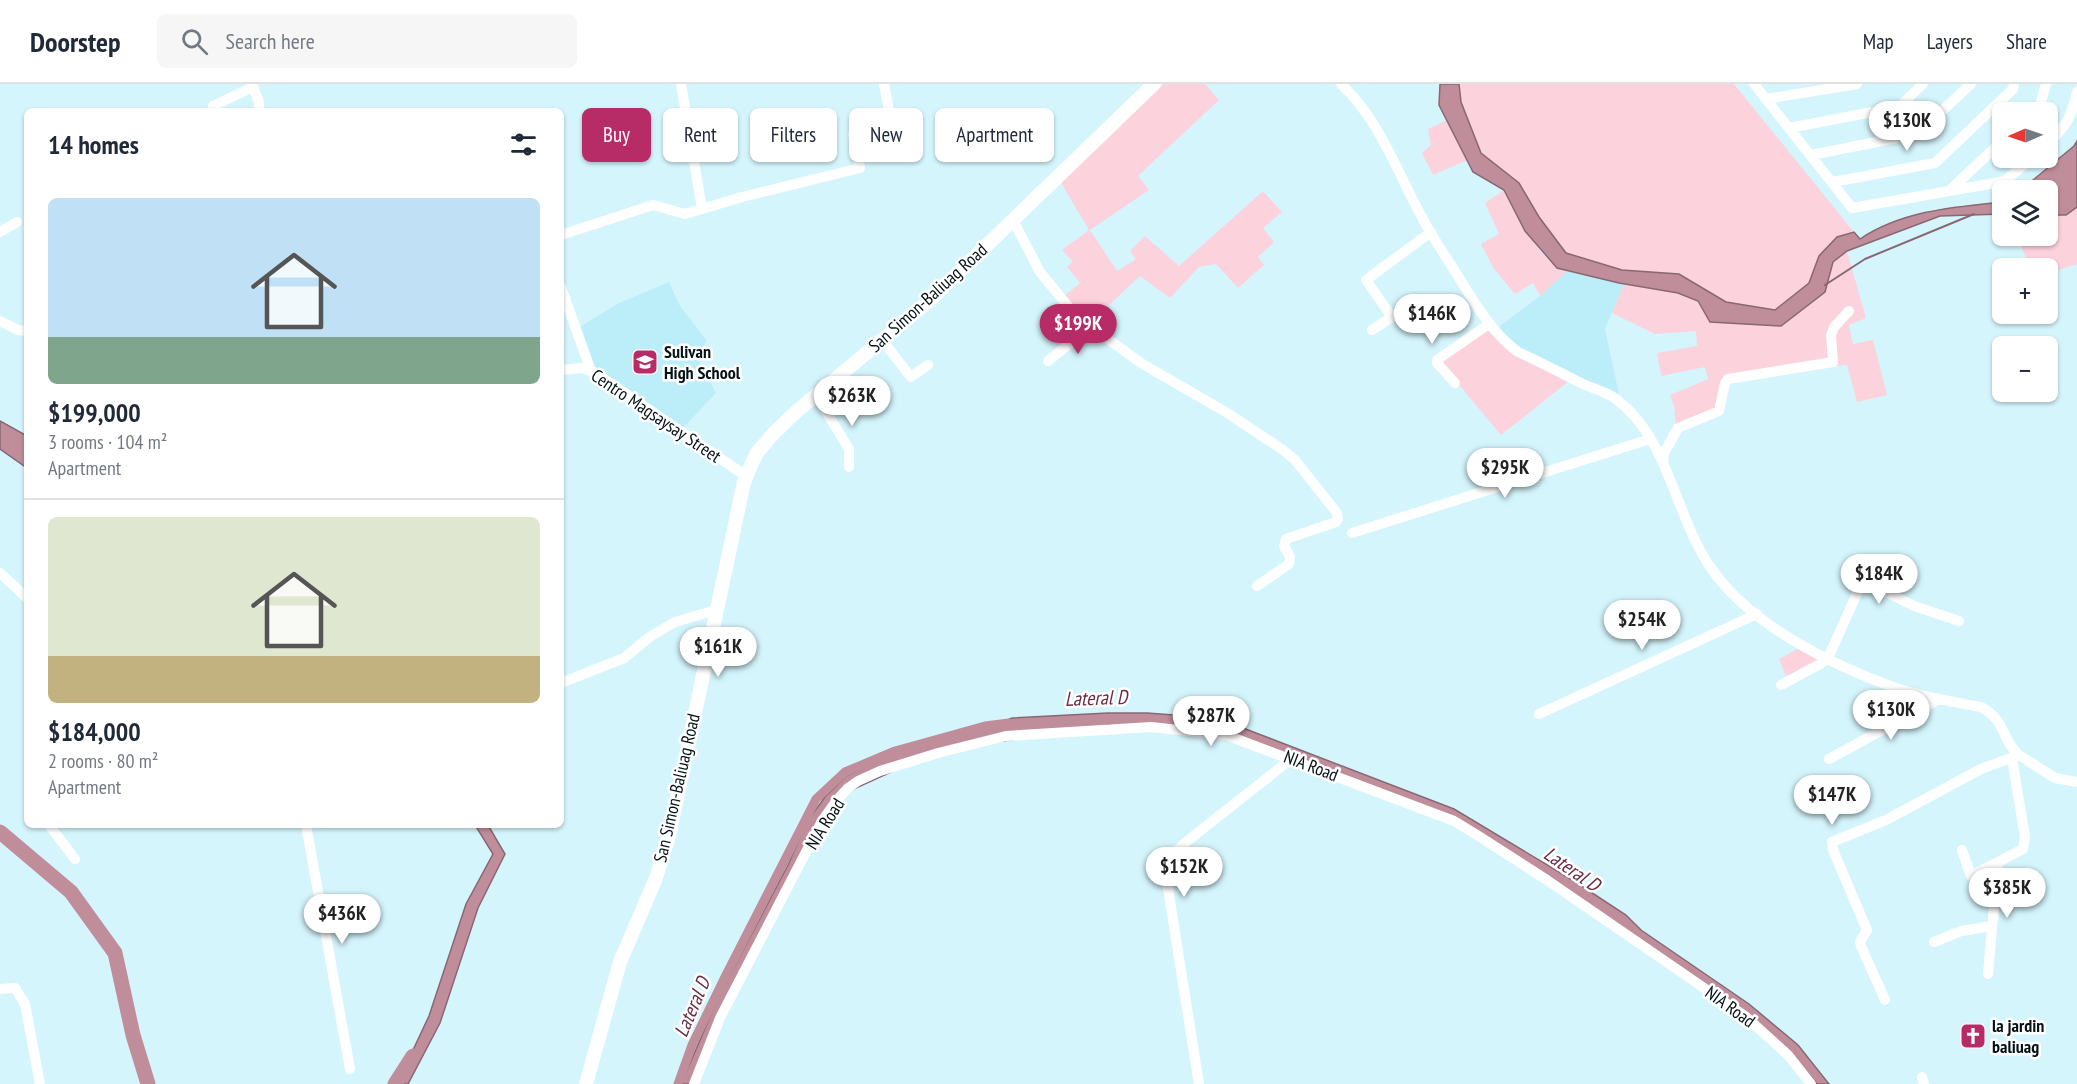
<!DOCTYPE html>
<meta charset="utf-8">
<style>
:root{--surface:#fff;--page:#f6f6f7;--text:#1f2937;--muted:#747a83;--line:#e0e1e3;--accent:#b72c66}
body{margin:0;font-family:"PT Sans Narrow",sans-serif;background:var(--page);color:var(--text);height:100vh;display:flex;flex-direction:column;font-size:22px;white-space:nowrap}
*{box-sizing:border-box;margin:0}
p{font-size:20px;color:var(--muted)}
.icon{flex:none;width:33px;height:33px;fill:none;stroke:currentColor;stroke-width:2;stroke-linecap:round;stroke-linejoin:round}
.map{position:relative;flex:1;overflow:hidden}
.panel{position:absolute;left:24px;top:24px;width:540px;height:720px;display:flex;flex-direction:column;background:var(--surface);border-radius:9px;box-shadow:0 2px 4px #0004}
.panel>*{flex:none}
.guide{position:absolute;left:582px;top:24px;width:570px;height:54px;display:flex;gap:12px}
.needle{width:39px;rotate:268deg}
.buttons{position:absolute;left:1992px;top:18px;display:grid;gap:12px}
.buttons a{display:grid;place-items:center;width:66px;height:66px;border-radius:9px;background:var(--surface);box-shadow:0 2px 4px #0004;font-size:30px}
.price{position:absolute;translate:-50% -51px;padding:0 14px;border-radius:21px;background:#fff;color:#222;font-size:20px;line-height:39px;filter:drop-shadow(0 2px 3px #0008)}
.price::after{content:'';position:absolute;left:50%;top:36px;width:18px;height:14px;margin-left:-9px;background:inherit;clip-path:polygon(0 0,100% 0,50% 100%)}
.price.on{background:var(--accent);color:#fff}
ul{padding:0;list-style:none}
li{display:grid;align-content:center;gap:12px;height:318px;padding:0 24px}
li+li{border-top:2px solid var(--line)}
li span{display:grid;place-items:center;height:186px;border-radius:9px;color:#555}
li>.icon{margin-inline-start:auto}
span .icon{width:108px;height:108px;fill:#fffc;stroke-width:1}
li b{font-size:26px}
h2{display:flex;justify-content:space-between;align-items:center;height:72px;padding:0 24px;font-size:26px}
.tag{padding:0 21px;border-radius:9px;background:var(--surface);box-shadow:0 2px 4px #0004;font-size:21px;line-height:54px}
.tag.on{background:var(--accent);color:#fff}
header{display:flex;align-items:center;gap:36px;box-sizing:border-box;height:84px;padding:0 30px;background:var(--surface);border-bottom:2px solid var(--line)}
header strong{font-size:28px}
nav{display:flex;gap:33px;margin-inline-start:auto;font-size:21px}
.search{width:420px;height:54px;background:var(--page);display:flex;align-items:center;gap:15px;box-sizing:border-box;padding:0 21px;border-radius:9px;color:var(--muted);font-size:22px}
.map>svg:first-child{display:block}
</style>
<header>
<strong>Doorstep</strong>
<div class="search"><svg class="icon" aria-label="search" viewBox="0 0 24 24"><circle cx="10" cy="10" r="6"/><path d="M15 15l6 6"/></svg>Search here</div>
<nav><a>Map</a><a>Layers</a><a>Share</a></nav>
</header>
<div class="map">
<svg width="2077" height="1000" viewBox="0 0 2077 1000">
<rect width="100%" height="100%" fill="#d5f5fd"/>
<path fill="#bceefa" d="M1567,187L1624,200L1605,245L1619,310L1590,299L1520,266L1497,244L1540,212Z
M669,198L680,222L707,257L696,271L716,309L682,345L593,285L576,245L619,219Z"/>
<path fill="#fcd2dd" d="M1164,0H1205L1219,16L1138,92L1149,106L1090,146L1117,187L1136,175L1130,167L1145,152L1179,182L1263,107L1282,128L1263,144L1274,158L1258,173L1264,181L1238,204L1216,180L1199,183L1170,214L1140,192L1106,224L1109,243L1103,248L1062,214L1080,199L1067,183L1073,177L1062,166L1089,146L1060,97Z
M1459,0H1734L1854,148L1837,153L1819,172L1809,199L1775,226L1726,218L1679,190L1622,186L1566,169L1539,133L1519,99L1481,69L1461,18Z
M1447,36L1468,76L1433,91L1422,69L1431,61L1428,45Z
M1504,106C1516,130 1540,180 1567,187L1540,212L1533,199L1515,210L1494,185L1481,160L1499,150L1485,119Z
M2077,123V180L2048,189V184H2030L2017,152H2048V131H2066Z
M1847,167L1866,234L1849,241L1853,260L1873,256L1887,311L1857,318L1847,281L1835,282C1834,249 1830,251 1854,227L1850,223L1832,240L1829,275L1726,292L1716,325L1676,342L1674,322L1670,311L1708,295L1705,283L1661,292L1657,269L1697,262L1696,247L1655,250L1612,229L1624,200L1678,209L1698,217L1710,238L1781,242L1825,208L1833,178Z
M1489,245L1569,297L1501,351L1439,277Z
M1799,564L1822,575L1787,595L1779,575Z"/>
<path fill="#c08d9b" stroke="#886873" stroke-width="1.5" d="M1440,0H1459L1461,18L1481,69L1519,99L1539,133L1566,169L1622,186L1679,190L1726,218L1775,226L1809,199L1819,172L1837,153L1854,148L1860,155C1902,127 1953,123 2002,118V130L1940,132L1847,167L1833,178L1825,208L1781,242L1710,238L1698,217L1678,209L1619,199L1557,184L1525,147L1504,106L1473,88L1439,21Z
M2077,57V123L2066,131H2048V106H2021L2074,62Z
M0,337L27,352V384L0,365Z
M1108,629H1147L1201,633L1243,644L1454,725L1574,797L1626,831L1641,846L1749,920L1798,961L1829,1000H1817L1788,966L1473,745L1225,648L1109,641L937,667L834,714L691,1000H681L719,912L788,781L808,736L825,713L846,692L893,670L991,643L1012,634Z
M475,741H488L505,770L478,824L440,939L408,1000H397L429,932L466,820L493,770Z"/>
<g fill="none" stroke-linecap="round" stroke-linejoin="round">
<path stroke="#886873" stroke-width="2" d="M1825,201L1865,175L1974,130"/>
<path stroke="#c08d9b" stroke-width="9" d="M678,1000L692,961L725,893L816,715L845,688L895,667L985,642L1009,639"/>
<path stroke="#c08d9b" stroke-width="15" d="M0,748L71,808L115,869L133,951L148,1000
M395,1000L413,972"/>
<path stroke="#fff" stroke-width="10" d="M252,0L259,18V27
M681,0L702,125
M1341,0C1381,37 1398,91 1424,137C1436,159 1450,179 1463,200C1478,225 1494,250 1518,268C1540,278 1561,289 1583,300C1594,305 1607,308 1616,315C1669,354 1675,433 1711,484C1751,542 1832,581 1896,604C1923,613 1953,618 1981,623C2007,637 2001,656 2019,671L2055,694L2077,698
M1754,0L1852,124L2001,98L2006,96L2032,74
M1766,15L1857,0
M213,22L253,3
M2032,28L2040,21L2046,0
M1789,44L1899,23L1923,0
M2048,59C2066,43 2072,32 2077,8
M1811,71L1917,50L1971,0
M1833,98L1935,79L2013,5L2014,0
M1949,107L2002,57
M1013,136L1040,188L1076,232L1141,279L1229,330L1283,366L1295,376L1337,429L1338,435L1336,438L1286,455L1284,462L1290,473L1289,480L1257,502
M0,148L17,138
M561,151L653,121L685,130L742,113L860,84L853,50L890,32L884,0
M561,203L591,287
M0,237L18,246L27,247
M1372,246L1392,233L1366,196L1431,148
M882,256L911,293L928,281
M1048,277L1090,243
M561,286L582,284L594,288L746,392
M1455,299L1437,279V276L1489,240
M816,311L849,365V383
M1663,379L1664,369L1678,344L1719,327L1725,299L1728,295L1833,278L1831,251L1834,243L1849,227
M1352,449L1650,355
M0,489L27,514
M561,599L624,574L651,552L675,538L716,526
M1781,601L1820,580L1828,574L1859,505L1868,499L1914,522L1959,537
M1539,630L1757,530
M1829,675L1939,615
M49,741L75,775
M306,741L350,985
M1962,766L1971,792L2023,765L2025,753L2012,674
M1934,858L1961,847L1992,842
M1988,890L1998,778
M0,905L15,904L25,920L40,1000
M1885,916L1861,862L1860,858L1867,846L1833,766L1832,758L1886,736L1981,685L2019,671
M1922,993L1924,1000
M694,1000L720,934L822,737L837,716L848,704L858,697L880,687L938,669L1006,652L1151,643L1226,651L1454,737L1477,751L1547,796L1745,932L1788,971L1811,1000
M1199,1000L1167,798C1166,775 1170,773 1186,758L1291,675"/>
<path stroke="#fff" stroke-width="14" d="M586,1000L620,878L656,794L669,752L744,398L756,370L773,350L797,327L930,216L1154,0"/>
</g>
<defs>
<g id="school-square" transform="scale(1.35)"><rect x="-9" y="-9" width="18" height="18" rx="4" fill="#b72c66" stroke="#fff"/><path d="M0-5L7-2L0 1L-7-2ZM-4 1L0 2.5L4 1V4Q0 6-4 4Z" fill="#fff"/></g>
<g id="church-square" transform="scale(1.35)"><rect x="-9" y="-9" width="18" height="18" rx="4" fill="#b72c66" stroke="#fff"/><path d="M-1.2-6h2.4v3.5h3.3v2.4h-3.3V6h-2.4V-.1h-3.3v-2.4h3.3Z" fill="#fff"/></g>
</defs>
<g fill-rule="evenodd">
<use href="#school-square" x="645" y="278"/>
<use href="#church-square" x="1973" y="952"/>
</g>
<g text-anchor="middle" stroke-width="5" stroke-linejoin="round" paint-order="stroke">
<g font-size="18" fill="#041215" stroke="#fff">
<text transform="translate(928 214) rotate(-42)" y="6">San Simon-Baliuag Road</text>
<text transform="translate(656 332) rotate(34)" y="6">Centro Magsaysay Street</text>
<text transform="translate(1311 682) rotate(21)" y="6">NIA Road</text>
<text transform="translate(677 704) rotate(-77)" y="6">San Simon-Baliuag Road</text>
<text transform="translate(825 740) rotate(-58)" y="6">NIA Road</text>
<text transform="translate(1730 923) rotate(36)" y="6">NIA Road</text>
</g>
<g font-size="18" font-weight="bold" fill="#041215" stroke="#fff" text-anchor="start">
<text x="664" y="274">Sulivan<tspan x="664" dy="21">High School</tspan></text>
<text x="1992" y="948">la jardin<tspan x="1992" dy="21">baliuag</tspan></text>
</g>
<g font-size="20" font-style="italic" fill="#6b2b42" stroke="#fff">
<text transform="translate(1096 614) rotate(-2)" y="7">Lateral D</text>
<text transform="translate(1572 785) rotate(34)" y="7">Lateral D</text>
<text transform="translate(692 923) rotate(-67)" y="7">Lateral D</text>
</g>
</g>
</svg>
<div class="buttons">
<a><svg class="needle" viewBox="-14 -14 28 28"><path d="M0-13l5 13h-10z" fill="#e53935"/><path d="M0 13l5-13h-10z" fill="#747a83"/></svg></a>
<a><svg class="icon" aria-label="layers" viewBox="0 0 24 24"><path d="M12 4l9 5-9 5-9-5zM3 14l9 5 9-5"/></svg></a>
<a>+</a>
<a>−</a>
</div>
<b class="price" style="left:1907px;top:68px">$130K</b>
<b class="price" style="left:1432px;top:261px">$146K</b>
<b class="price on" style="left:1078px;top:271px">$199K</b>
<b class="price" style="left:852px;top:343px">$263K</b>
<b class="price" style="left:1505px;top:415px">$295K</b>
<b class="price" style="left:1879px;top:521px">$184K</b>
<b class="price" style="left:1642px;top:567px">$254K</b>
<b class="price" style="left:718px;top:594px">$161K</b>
<b class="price" style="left:1891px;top:657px">$130K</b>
<b class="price" style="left:1211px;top:663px">$287K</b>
<b class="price" style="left:1832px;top:742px">$147K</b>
<b class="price" style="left:1184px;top:814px">$152K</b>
<b class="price" style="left:2007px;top:835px">$385K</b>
<b class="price" style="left:342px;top:861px">$436K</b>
<div class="guide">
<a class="tag on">Buy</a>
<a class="tag">Rent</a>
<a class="tag">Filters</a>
<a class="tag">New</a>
<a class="tag">Apartment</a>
</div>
<section class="panel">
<h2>14 homes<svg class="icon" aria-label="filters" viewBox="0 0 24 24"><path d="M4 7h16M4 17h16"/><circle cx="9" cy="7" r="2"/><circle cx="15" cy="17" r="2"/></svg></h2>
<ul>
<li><span style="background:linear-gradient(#bfe0f5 75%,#7fa58c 0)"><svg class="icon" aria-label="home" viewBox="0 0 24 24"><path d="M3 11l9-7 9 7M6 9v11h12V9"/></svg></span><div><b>$199,000</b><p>3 rooms · 104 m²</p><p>Apartment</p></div></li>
<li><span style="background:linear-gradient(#dfe7d0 75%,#c2b280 0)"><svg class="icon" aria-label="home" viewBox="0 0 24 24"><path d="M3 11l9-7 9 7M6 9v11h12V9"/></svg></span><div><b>$184,000</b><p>2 rooms · 80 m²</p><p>Apartment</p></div></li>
</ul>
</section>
</div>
